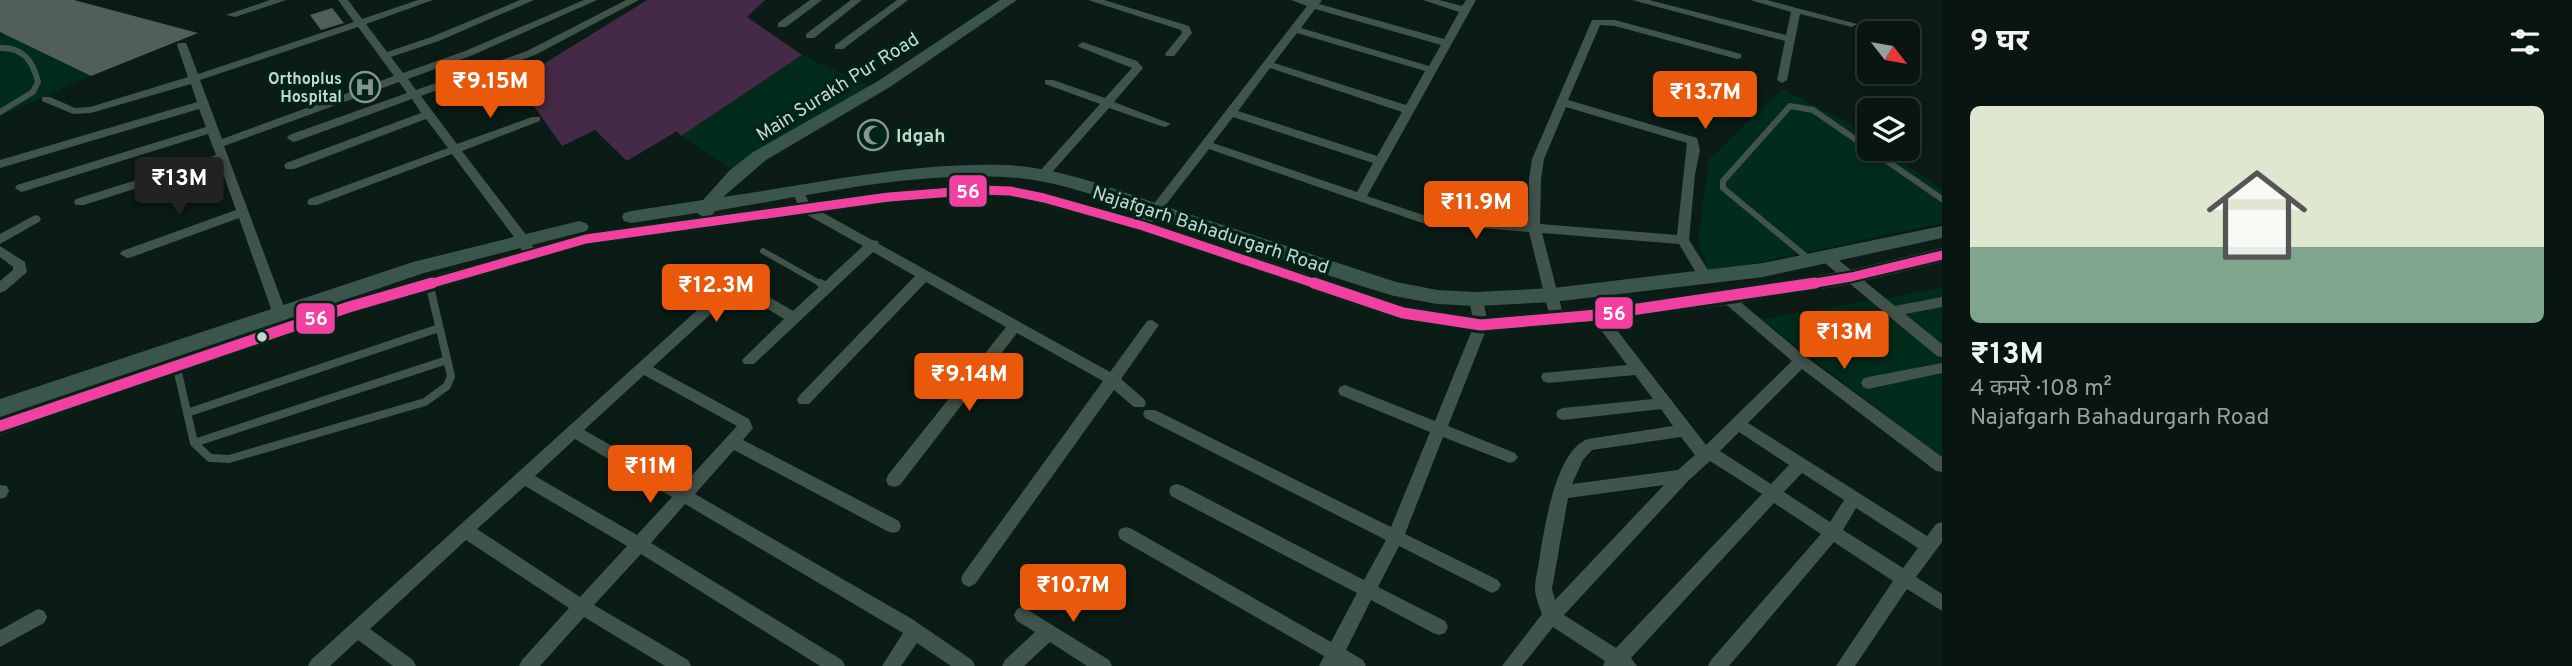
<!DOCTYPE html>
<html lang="hi">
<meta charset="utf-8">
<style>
:root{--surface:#081510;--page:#111e19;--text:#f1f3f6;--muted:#989f9f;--line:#293430;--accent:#ea580c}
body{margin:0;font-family:Overpass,"Noto Sans Devanagari",sans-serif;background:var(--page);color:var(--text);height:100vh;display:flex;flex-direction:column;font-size:26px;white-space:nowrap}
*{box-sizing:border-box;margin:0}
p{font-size:23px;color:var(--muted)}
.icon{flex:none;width:38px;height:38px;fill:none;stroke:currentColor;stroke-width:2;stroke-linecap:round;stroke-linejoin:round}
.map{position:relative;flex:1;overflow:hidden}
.panel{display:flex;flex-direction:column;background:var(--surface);width:630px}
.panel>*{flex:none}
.needle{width:46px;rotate:121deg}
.fabs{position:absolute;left:1857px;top:21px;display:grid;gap:14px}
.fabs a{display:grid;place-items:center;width:63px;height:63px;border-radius:10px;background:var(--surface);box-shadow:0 4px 10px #0003,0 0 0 2px var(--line);font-size:35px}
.price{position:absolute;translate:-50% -60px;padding:0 16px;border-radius:7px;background:var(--accent);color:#fff;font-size:23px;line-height:46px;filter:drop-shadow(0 2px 4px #0008)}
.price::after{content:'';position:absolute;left:50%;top:42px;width:21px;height:16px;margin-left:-10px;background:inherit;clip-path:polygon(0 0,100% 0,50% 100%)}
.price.selected{background:#222;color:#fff}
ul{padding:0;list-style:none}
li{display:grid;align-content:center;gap:14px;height:371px;padding:0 28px}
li+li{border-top:2px solid var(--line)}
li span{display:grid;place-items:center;height:217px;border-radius:10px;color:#555}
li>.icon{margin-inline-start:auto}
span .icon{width:126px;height:126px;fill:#fffc;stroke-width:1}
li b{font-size:30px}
h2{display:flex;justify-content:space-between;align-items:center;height:84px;padding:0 28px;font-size:30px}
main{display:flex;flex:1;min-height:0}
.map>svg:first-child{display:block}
</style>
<main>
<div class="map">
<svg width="1942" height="666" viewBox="0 0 1942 666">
<rect width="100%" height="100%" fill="#0a1c15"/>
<path fill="#012b1b" d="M5,34L91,76L0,116V36Z
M802,55L869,86L733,171L681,136Z
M1782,89L1846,122L1869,138V149H1884L1942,189V223L1709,273L1698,241L1709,159Z
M1942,288V458L1761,319Z"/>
<path fill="#442a46" d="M647,0H765L747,17L802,55L681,136L677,131L627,161L595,130L562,146L516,81Z"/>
<path fill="#505f58" d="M0,0H74L198,33L91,76L0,32Z
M332,8L344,23L321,30L310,15Z"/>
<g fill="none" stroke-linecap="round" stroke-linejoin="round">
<path stroke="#41544c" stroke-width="6" d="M0,48C23,47 33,61 38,82L33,92L0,112
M763,251L823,285
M1809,259L1723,188V181L1790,106L1813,110L1942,199"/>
<path stroke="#41544c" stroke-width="8" d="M820,283L827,287
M177,368L194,443L210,458L229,459L425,402L447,386L451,376L429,283
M187,413L439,328
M194,443L447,360"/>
<path fill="#41544c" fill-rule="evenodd" d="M270,0H286L235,17L226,15Z
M338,0H348L362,19L418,0H433L366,24L387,52L431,37L520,0H534L439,41L391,57L403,73L465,51L584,0H597L473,55L408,79L416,90L527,51L626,0H639L535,55L421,96L457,144L532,117H540V121L462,151L527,236L537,254L535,257H525L517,241L452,154L317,205H309L307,202L309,199L448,148L426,119L294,169H286L284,166L286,163L421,113L412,99L297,141L293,142L287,138L289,135L407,93L399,82L224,146L290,323L283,328L276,323L239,218L132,257L127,258L120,254L122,251L236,210L219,162L84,205H76L74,202L76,199L216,155L208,134L25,191L21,192L15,188L17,185L206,127L199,109L0,168V160L197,102L191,84L91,113L73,114L42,101V97H50L75,108L90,107L188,77L177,45L178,43H186L187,45L198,74L354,22ZM358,27L394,76L222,139L200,80Z
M810,0H822L786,27H778V23Z
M851,0H862L814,38H806V34Z
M897,0H908L843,49H835V45Z
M1088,0H1104L1189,26L1192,33L1174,56H1166L1165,54L1182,33L1181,30Z
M1291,0H1322L1319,4L1444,39L1459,12L1423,0H1439L1462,6L1466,0H1476L1367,196L1423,215L1528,223L1529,179L1532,159L1592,20H1615L1741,54V58L1737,59L1615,26L1600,25L1568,100L1697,138L1700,150L1695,174L1689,240L1713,278L1711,281H1701L1679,244L1542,233L1564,318L1557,323L1550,318L1529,232L1422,223L1209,149L1147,229H1139L1137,226L1139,223L1307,6ZM1315,9L1441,45L1429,66L1301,28ZM1297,33L1425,71L1406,105L1274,63ZM1270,68L1402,112L1377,156L1238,111ZM1566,107L1687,143L1677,235L1540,224L1541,179L1544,159ZM1233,117L1373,163L1357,192L1213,143Z
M1632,0H1649L1786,35L1791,12L1750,0H1767L1857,24L1852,27L1800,14L1787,80L1782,83L1777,80L1785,41Z
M1083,42L1137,61L1143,68L1114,102L1171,124L1165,127L1161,126L1109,108L1046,179H1038L1036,176L1038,173L1100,104L1045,84V80H1053L1105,98L1132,68L1079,47L1078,45Z
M798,188L802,189L811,206L872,240L878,241L879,244L1110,372L1147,321L1152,320L1159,325L1121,379L1144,399L1146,403L1144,407H1134L1114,390L975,584L969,587L963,584L961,579L963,574L1103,381L1017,333L900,485L894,487L888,485L886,480L888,475L1006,327L926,282L809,404H799L797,400L799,396L915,276L873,252L754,364H744L742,360L784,319L737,290L653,367L749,419L753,428L743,440L899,521L901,526L899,531L893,533L887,531L734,450L695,494L912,619L972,660L975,666H951L917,643L901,666H882L903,633L685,504L651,543L842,660L845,666H820L641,554L594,605L688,660L691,666H665L584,617L540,666H519L522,660L569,608L466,540L370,629L413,660L416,666H393L358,640L330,666H308L311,660L727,283L744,282L793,311L863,246L802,212L792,192ZM644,375L737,426L682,486L584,430ZM575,439L672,497L637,535L535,476ZM525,486L627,546L580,597L477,529Z
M35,215L39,216L41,219L39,222L0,244V234Z
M0,246L25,262L27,272L5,291L0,293V281L13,270V267L0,257Z
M1825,252L1830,253L1895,306L1942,297V307L1905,314L1942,344V357L1937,356L1820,259L1818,256L1820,253Z
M1727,293L1732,295L1806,357L1942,457V472L1936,471L1802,369L1748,423L1927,536L1936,524L1942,522V542L1916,577L1942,594V611L1907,589L1855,666H1836L1893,581L1834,542L1729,666H1708L1711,660L1821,534L1774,503L1631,658L1637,666H1603L1605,661L1553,627L1522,666H1502L1542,614C1539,606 1535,596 1535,588C1535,579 1538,570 1539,561C1544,531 1555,450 1588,439L1673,426L1661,409L1563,420L1558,418L1556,414L1558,410L1563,408L1653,399L1635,375L1548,383L1543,381L1541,377L1543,373L1627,365L1590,315L1592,311H1602L1706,445L1792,361L1722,301L1720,298L1722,295ZM1739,432L1789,465L1771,484L1720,451ZM1681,437L1695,455L1678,470L1572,484L1583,460L1592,450ZM1710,461L1762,494L1616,648L1564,615L1688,481ZM1802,473L1844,500L1830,522L1784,492ZM1664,485L1555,600L1552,589L1568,498ZM1856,508L1918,548L1903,568L1843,530Z
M1476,294L1483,299L1488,325L1448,426L1515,453L1518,457L1515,461L1510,463L1443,437L1405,534L1498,580L1501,585L1498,590L1492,593L1486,590L1399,546L1378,587L1445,621L1448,627L1445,633L1439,635L1433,633L1371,600L1346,650L1363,660L1366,666H1319L1324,656L1120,539L1118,534L1120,529L1126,527L1132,529L1331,642L1357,593L1171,496L1169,491L1171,486L1177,484L1183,486L1364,580L1386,540L1145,418L1143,414L1145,410H1155L1391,527L1430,432L1340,395L1338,391L1340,387L1345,385L1435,421L1474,325L1469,299Z
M1942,363V373L1868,389L1863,387L1861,383L1863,379L1868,377Z
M0,485L7,486L9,491L6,497L0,499Z
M1023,607L1109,660L1112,666H1087L1050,642L1024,666H1002L1005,660L1035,632L1017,621L1014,615L1017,609Z
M38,609L44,611L47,617L44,623L0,647V630Z"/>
<path fill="#3a554b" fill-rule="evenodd" d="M1000,0H1017L890,87L766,160L723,197C815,184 910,162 1004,165C1061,167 1119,191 1173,209C1248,233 1322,258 1396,282L1437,290L1476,292L1553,288L1763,263L1942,226V238L1763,277L1553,302L1476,306L1437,304L1394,296C1313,272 1233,242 1153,215C1105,199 1055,179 1004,177C910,172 808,196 715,211L712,215L889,191L979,184L1010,185L1150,222L1404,306L1481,317L1597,308L1727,291L1851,270L1942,248V262L1851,284L1727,305L1597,322L1481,333L1403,320L1136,230L1042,204L1010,197L979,196L889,203L587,245L355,312L0,435V417L349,300L586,233L703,217L697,213L631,223L624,221L622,217L624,213L631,211L703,200L730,170L753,152L878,81Z
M579,221L586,223L589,227L586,231L424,273L0,417V399L413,262Z"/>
<g stroke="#022417" stroke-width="13">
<path id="bus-1-far1" d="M426,285L586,239L889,197L979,190L1010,191L1044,198L1143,226L1319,285
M1804,285L1851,277L1942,255"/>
</g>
<g stroke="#022417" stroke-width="17">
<path id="bus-1" d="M1314,283L1403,313L1481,325L1597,315L1815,283
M0,426L349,307L432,283"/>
</g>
<use href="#bus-1-far1" stroke="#f240a1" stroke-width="9"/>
<use href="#bus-1" stroke="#f240a1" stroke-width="11"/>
</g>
<defs>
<g id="hospital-ring" transform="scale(1.575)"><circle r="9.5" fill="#022417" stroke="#84968d" stroke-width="1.5"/><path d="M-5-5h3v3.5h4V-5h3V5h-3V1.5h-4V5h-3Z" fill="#84968d"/></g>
<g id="mosque-ring" transform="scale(1.575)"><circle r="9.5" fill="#022417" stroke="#84968d" stroke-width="1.5"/><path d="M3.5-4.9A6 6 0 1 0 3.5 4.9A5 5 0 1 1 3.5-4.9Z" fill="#84968d"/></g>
</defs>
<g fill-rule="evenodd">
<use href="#hospital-ring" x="365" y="87"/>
<use href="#mosque-ring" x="873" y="135"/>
</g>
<circle fill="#c5d7cd" stroke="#022417" stroke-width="2.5" cx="262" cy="337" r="6"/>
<g text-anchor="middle" stroke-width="7" stroke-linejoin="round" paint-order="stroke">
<g font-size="16" font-weight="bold" fill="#c5d7cd" stroke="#022417" text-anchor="end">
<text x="342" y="84">Orthoplus<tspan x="342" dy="18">Hospital</tspan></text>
</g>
<g font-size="19" fill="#c5d7cd" stroke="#022417">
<text transform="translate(837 86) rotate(-32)" y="7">Main Surakh Pur Road</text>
<text transform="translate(1211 229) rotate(18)" y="7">Najafgarh Bahadurgarh Road</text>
</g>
<g font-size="19" font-weight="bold" fill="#c5d7cd" stroke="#022417" text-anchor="start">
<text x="896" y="142">Idgah</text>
</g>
</g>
<g stroke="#022417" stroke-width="2.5">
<rect x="948" y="174" width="40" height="34" rx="7" fill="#f240a1"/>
<rect x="1594" y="296" width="40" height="34" rx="7" fill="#f240a1"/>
<rect x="295" y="302" width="41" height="33" rx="7" fill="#f240a1"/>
</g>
<g font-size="19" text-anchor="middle" font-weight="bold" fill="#fff">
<text x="968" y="198">56</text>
<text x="1614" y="320">56</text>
<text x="316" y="325">56</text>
</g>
</svg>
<div class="fabs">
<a><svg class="needle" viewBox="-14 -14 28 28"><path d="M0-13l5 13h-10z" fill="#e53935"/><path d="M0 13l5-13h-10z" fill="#989f9f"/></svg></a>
<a><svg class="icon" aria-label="layers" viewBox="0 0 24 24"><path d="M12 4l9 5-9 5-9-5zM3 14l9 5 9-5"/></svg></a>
</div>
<b class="price" style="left:490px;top:120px">₹9.15M</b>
<b class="price" style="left:1705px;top:131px">₹13.7M</b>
<b class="price selected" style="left:179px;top:217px">₹13M</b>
<b class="price" style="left:1476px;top:241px">₹11.9M</b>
<b class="price" style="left:716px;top:324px">₹12.3M</b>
<b class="price" style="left:1844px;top:371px">₹13M</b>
<b class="price" style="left:969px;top:413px">₹9.14M</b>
<b class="price" style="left:650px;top:505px">₹11M</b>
<b class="price" style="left:1073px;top:624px">₹10.7M</b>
</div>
<section class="panel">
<h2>9 घर<svg class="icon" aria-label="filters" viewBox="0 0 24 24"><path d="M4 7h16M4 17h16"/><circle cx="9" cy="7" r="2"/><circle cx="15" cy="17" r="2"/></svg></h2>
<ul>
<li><span style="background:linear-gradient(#dfe7d0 65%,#7fa58c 0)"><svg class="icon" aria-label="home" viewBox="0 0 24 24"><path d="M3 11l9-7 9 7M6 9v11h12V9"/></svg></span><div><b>₹13M</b><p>4 कमरे · 108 m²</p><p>Najafgarh Bahadurgarh Road</p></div></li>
</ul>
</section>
</main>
